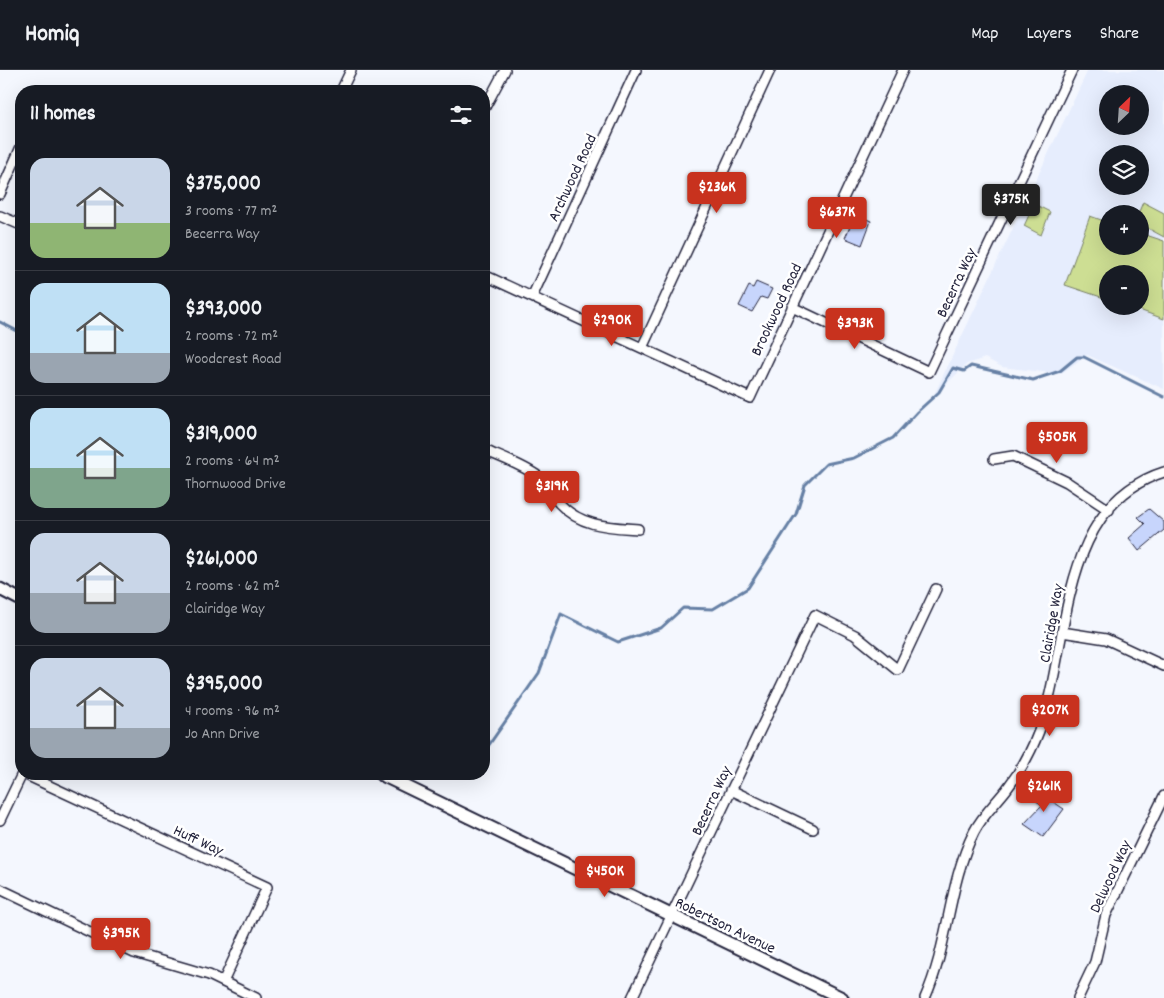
<!DOCTYPE html>
<meta charset="utf-8">
<style>
:root{--surface:#171b24;--page:#20242c;--text:#f1f3f6;--muted:#9ea1a6;--line:#363941;--accent:#c8321e}
body{margin:0;font-family:Dekko,sans-serif;background:var(--page);color:var(--text);height:100vh;display:flex;flex-direction:column;font-size:19px;white-space:nowrap}
*{box-sizing:border-box;margin:0}
p{font-size:16px;color:var(--muted)}
.icon{flex:none;width:28px;height:28px;fill:none;stroke:currentColor;stroke-width:2;stroke-linecap:round;stroke-linejoin:round}
.map{position:relative;flex:1;overflow:hidden}
.panel{position:absolute;left:15px;top:15px;width:475px;height:695px;display:flex;flex-direction:column;background:var(--surface);border-radius:20px;box-shadow:0 5px 20px #0002}
.panel>*{flex:none}
.needle{width:32px;rotate:25deg}
.tools{position:absolute;left:1099px;top:15px;display:grid;gap:10px}
.tools a{display:grid;place-items:center;width:50px;height:50px;border-radius:50%;background:var(--surface);box-shadow:0 5px 20px #0002;font-size:25px}
.price{position:absolute;translate:-50% -42px;padding:0 11px;border-radius:5px;background:var(--accent);color:#fff;font-size:16px;line-height:32px;filter:drop-shadow(0 1px 2px #0008)}
.price::after{content:'';position:absolute;left:50%;top:30px;width:15px;height:11px;margin-left:-8px;background:inherit;clip-path:polygon(0 0,100% 0,50% 100%)}
.price.active{background:#222;color:#fff}
ul{padding:0;list-style:none}
li{display:flex;align-items:center;gap:15px;height:125px;padding:0 15px}
li+li{border-top:1px solid var(--line)}
li span{display:grid;place-items:center;flex:none;width:140px;height:100px;border-radius:15px;color:#555}
li>.icon{margin-inline-start:auto}
span .icon{width:60px;height:60px;fill:#fffc;stroke-width:1}
li b{font-size:21px}
h2{display:flex;justify-content:space-between;align-items:center;height:60px;padding:0 15px;font-size:21px}
header{display:flex;align-items:center;gap:30px;box-sizing:border-box;height:70px;padding:0 25px;background:var(--surface);border-bottom:1px solid var(--line)}
header strong{font-size:24px}
nav{display:flex;gap:28px;margin-inline-start:auto;font-size:18px}
.map>svg:first-child{display:block}
</style>
<header>
<strong>Homiq</strong>
<nav><a>Map</a><a>Layers</a><a>Share</a></nav>
</header>
<div class="map">
<svg width="1164" height="928" viewBox="0 0 1164 928">
<rect width="100%" height="100%" fill="#f4f7fe"/>
<filter id="ink" filterUnits="userSpaceOnUse"><feTurbulence type="fractalNoise" baseFrequency=".02" numOctaves="2"/><feDisplacementMap in="SourceGraphic" scale="10" xChannelSelector="R" yChannelSelector="G"/><feConvolveMatrix kernelMatrix="1 2 1 2 8 2 1 2 1" color-interpolation-filters="sRGB"/></filter>
<g filter="url(#ink)">
<path fill="#e6edfd" fill-rule="evenodd" d="M1088,0H1164V319L1087,285L1060,304L1002,297L985,288L967,294L933,327ZM1108,24H1140V56H1108ZM1108,84H1140V116H1108ZM1108,144H1140V176H1108ZM1108,204H1140V236H1108Z"/>
<path fill="#cdde93" stroke="#788067" d="M1143,132L1164,143V167L1140,154V144H1138Z
M1034,134L1050,142L1041,165L1024,156Z
M1090,146L1107,152L1108,176H1140V163L1164,171V249L1128,236H1140V204H1108L1107,229L1065,215Z"/>
<g fill="none" stroke-linecap="round" stroke-linejoin="round">
<path stroke="#6680a5" stroke-width="3" d="M0,252L21,263
M484,682L539,603L561,544L618,572L661,558L683,538L713,539L748,518L796,444L805,415L826,394L854,388L893,368L917,342L939,322L953,298L964,301L971,296L1033,310L1060,301L1077,287H1084L1164,327"/>
</g>
<path fill="#c7d5fc" stroke="#22223b" d="M859,146L871,151L862,175L845,168L852,152L856,154Z
M756,212L772,219L767,229L761,227L752,242L739,236L749,216L753,218Z
M1149,439L1164,452V460L1139,481L1129,468L1145,454L1138,447Z
M1040,718L1054,728L1052,731L1064,739L1043,767L1024,754L1042,735L1032,728Z"/>
<g fill="none" stroke-linecap="round" stroke-linejoin="round">
<g stroke="#22223b" stroke-width="12">
<path id="minor" d="M341,21L351,0
M484,39L505,0
M0,124L21,77
M0,146L21,155
M484,205L750,328L903,0
M532,227L636,0
M792,237L929,302L1072,0
M642,278L770,0
M484,380C502,388 523,395 539,407C548,415 552,426 560,434C581,457 610,457 638,459
M994,389L1013,386L1067,412L1109,440
M1062,562L1106,569L1164,596
M24,704L267,817L223,912
M731,720L813,759
M0,750L22,704
M0,819L134,883L209,905L256,928
M632,928L815,545L855,565L898,600L936,519
M925,928C949,875 948,814 974,762C982,746 995,734 1006,720C1020,702 1031,682 1039,661C1071,577 1056,436 1164,402
M1078,928L1095,892L1106,845L1164,726"/>
</g>
<g stroke="#22223b" stroke-width="15">
<path id="tertiary" d="M0,519L21,530
M380,704L842,928"/>
</g>
<use href="#minor" stroke="#fff" stroke-width="9"/>
<use href="#tertiary" stroke="#fff" stroke-width="11"/>
</g>
</g>
<g text-anchor="middle" stroke-width="5" stroke-linejoin="round" paint-order="stroke">
<g font-size="16" fill="#22223b" stroke="#fff">
<text transform="translate(571 107) rotate(-65)" y="6">Archwood Road</text>
<text transform="translate(955 212) rotate(-65)" y="6">Becerra Way</text>
<text transform="translate(775 239) rotate(-65)" y="6">Brookwood Road</text>
<text transform="translate(1050 553) rotate(-80)" y="6">Clairidge Way</text>
<text transform="translate(710 730) rotate(-65)" y="6">Becerra Way</text>
<text transform="translate(199 769) rotate(25)" y="6">Huff Way</text>
<text transform="translate(1109 806) rotate(-65)" y="6">Delwood Way</text>
<text transform="translate(726 854) rotate(26)" y="6">Robertson Avenue</text>
</g>
</g>
</svg>
<div class="tools">
<a><svg class="needle" viewBox="-14 -14 28 28"><path d="M0-13l5 13h-10z" fill="#e53935"/><path d="M0 13l5-13h-10z" fill="#9ea1a6"/></svg></a>
<a><svg class="icon" aria-label="layers" viewBox="0 0 24 24"><path d="M12 4l9 5-9 5-9-5zM3 14l9 5 9-5"/></svg></a>
<a>+</a>
<a>−</a>
</div>
<b class="price" style="left:717px;top:144px">$236K</b>
<b class="price active" style="left:1011px;top:156px">$375K</b>
<b class="price" style="left:837px;top:169px">$637K</b>
<b class="price" style="left:612px;top:277px">$290K</b>
<b class="price" style="left:855px;top:280px">$393K</b>
<b class="price" style="left:1057px;top:394px">$505K</b>
<b class="price" style="left:552px;top:443px">$319K</b>
<b class="price" style="left:1050px;top:667px">$207K</b>
<b class="price" style="left:1044px;top:743px">$261K</b>
<b class="price" style="left:605px;top:828px">$450K</b>
<b class="price" style="left:121px;top:890px">$395K</b>
<section class="panel">
<h2>11 homes<svg class="icon" aria-label="filters" viewBox="0 0 24 24"><path d="M4 7h16M4 17h16"/><circle cx="9" cy="7" r="2"/><circle cx="15" cy="17" r="2"/></svg></h2>
<ul>
<li><span style="background:linear-gradient(#c9d6e8 65%,#8fb573 0)"><svg class="icon" aria-label="home" viewBox="0 0 24 24"><path d="M3 11l9-7 9 7M6 9v11h12V9"/></svg></span><div><b>$375,000</b><p>3 rooms · 77 m²</p><p>Becerra Way</p></div></li>
<li><span style="background:linear-gradient(#bfe0f5 70%,#9aa5b1 0)"><svg class="icon" aria-label="home" viewBox="0 0 24 24"><path d="M3 11l9-7 9 7M6 9v11h12V9"/></svg></span><div><b>$393,000</b><p>2 rooms · 72 m²</p><p>Woodcrest Road</p></div></li>
<li><span style="background:linear-gradient(#bfe0f5 60%,#7fa58c 0)"><svg class="icon" aria-label="home" viewBox="0 0 24 24"><path d="M3 11l9-7 9 7M6 9v11h12V9"/></svg></span><div><b>$319,000</b><p>2 rooms · 64 m²</p><p>Thornwood Drive</p></div></li>
<li><span style="background:linear-gradient(#c9d6e8 60%,#9aa5b1 0)"><svg class="icon" aria-label="home" viewBox="0 0 24 24"><path d="M3 11l9-7 9 7M6 9v11h12V9"/></svg></span><div><b>$261,000</b><p>2 rooms · 62 m²</p><p>Clairidge Way</p></div></li>
<li><span style="background:linear-gradient(#c9d6e8 70%,#9aa5b1 0)"><svg class="icon" aria-label="home" viewBox="0 0 24 24"><path d="M3 11l9-7 9 7M6 9v11h12V9"/></svg></span><div><b>$395,000</b><p>4 rooms · 96 m²</p><p>Jo Ann Drive</p></div></li>
</ul>
</section>
</div>
